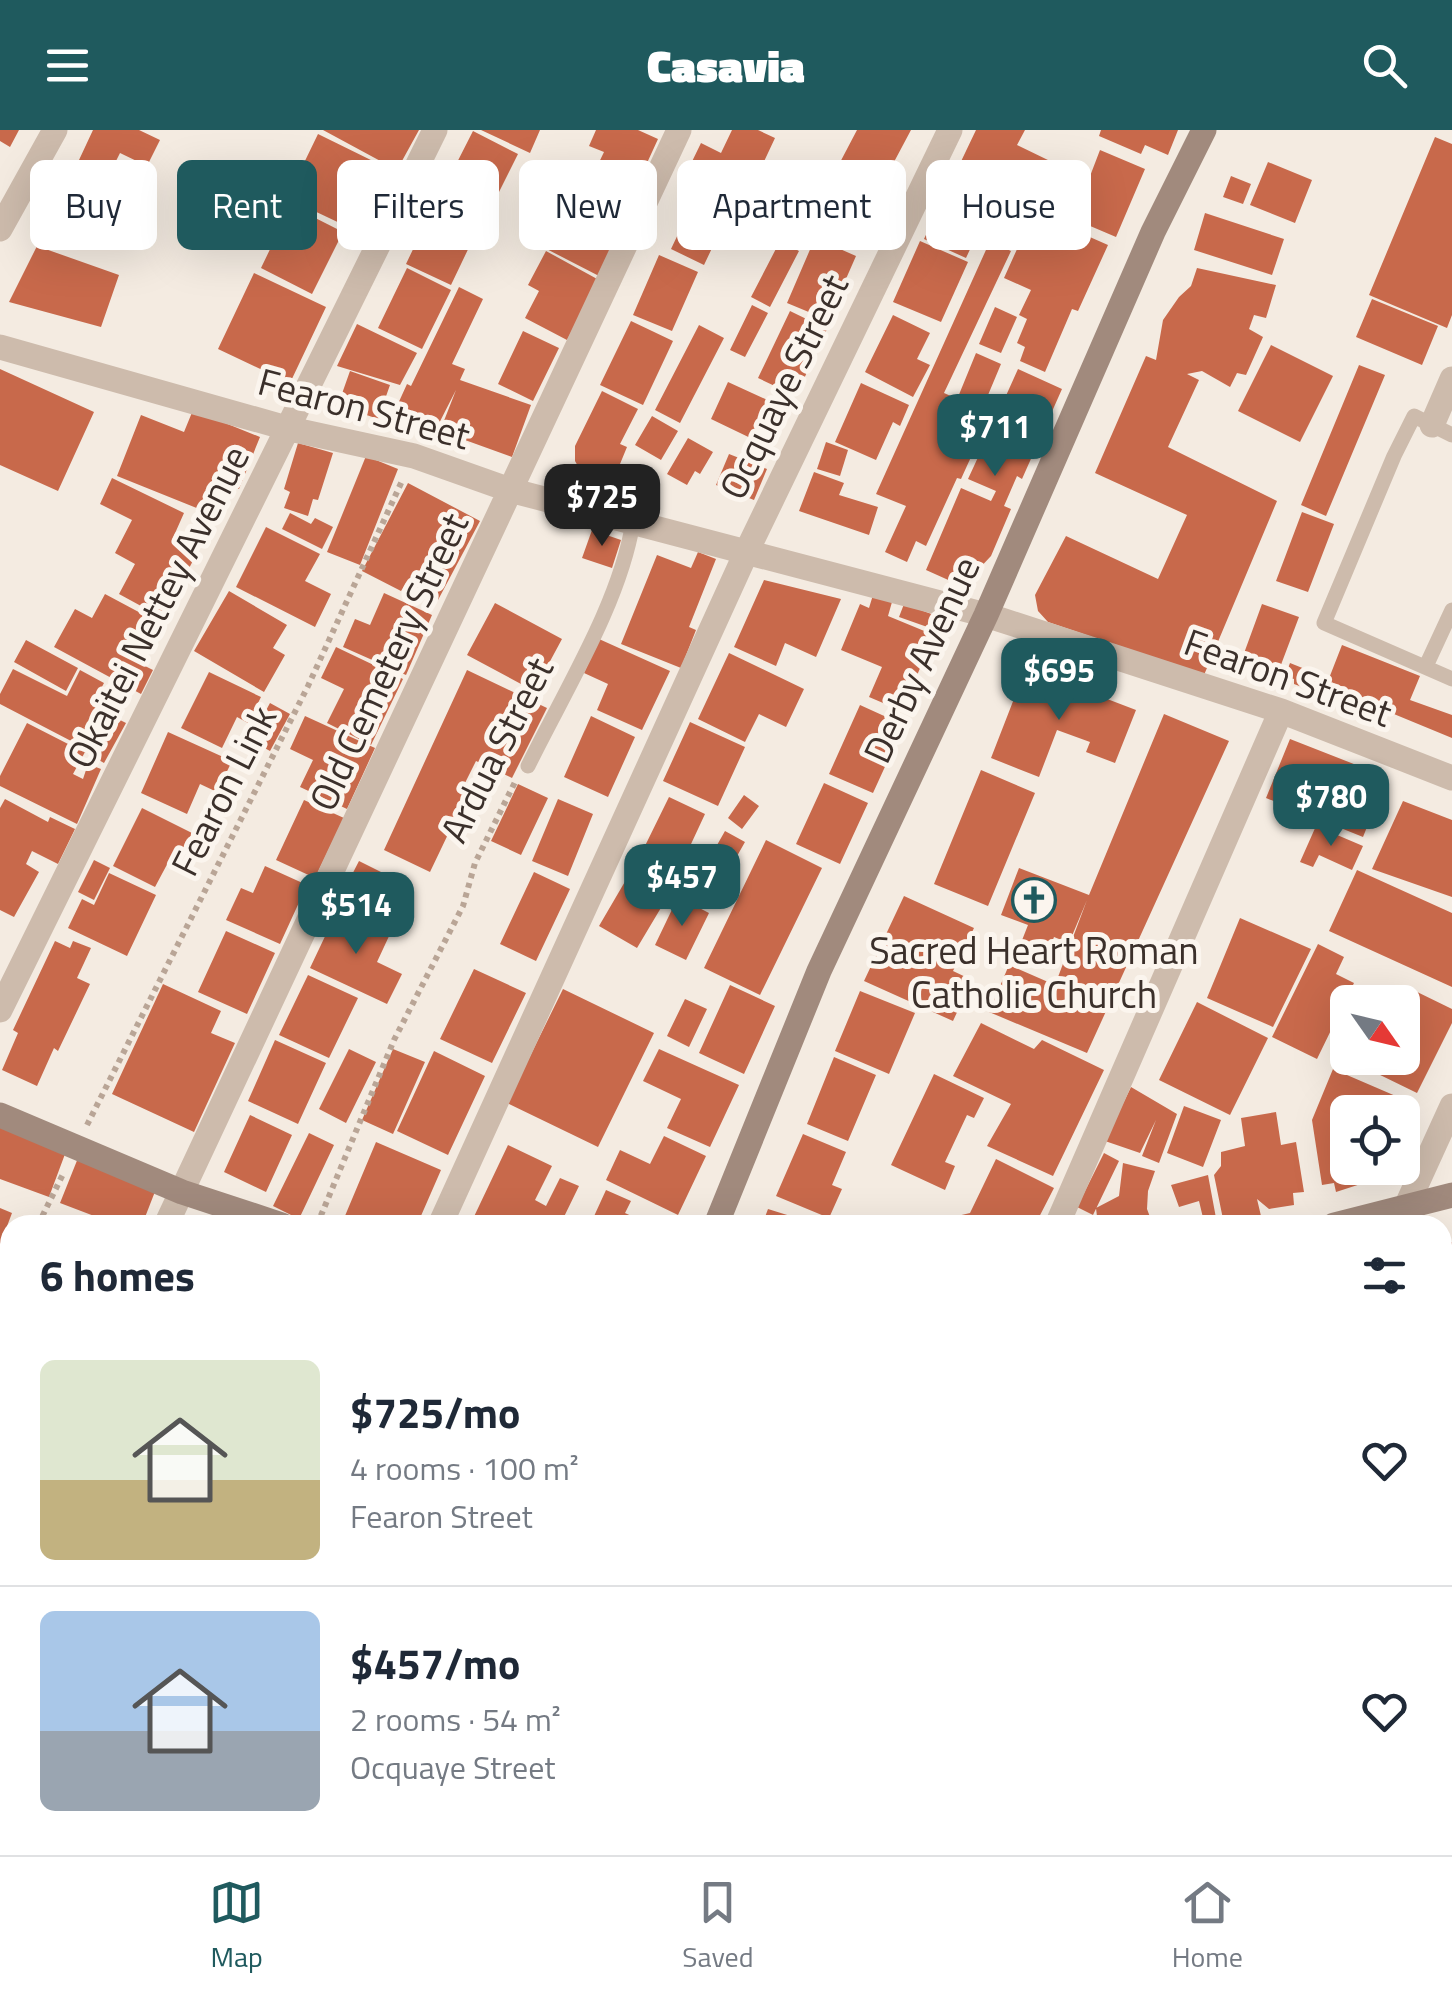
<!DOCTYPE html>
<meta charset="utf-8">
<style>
:root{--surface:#fff;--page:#f2f2f3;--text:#1f2937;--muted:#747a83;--line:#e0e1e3;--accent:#1f5a5e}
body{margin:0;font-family:"Titillium Web",sans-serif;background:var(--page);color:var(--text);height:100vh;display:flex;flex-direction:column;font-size:38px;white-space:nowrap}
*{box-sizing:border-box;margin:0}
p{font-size:32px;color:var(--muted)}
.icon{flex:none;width:55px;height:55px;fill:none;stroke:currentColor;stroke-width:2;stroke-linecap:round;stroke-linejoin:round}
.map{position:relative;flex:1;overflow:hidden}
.drawer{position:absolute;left:0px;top:1085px;width:1452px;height:640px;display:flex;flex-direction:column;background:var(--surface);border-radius:30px 30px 0 0;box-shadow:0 10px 40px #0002}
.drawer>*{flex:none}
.hud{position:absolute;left:30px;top:30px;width:1392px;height:90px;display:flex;gap:20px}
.needle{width:65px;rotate:124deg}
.buttons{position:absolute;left:1330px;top:855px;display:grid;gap:20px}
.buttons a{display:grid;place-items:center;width:90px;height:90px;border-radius:15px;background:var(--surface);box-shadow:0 10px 40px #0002;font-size:50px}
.price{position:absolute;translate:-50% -85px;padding:0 22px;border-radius:20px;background:var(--accent);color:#fff;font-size:32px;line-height:65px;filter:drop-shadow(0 2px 5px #0008)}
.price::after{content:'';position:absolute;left:50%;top:60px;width:30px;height:22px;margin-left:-15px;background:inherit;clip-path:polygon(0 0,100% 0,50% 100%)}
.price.selected{background:#222;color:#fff}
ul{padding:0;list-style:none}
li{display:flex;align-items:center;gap:30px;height:250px;padding:0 40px}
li+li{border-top:2px solid var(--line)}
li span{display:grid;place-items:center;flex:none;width:280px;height:200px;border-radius:15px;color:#555}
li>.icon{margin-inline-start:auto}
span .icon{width:120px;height:120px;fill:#fffc;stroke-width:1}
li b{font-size:42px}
h2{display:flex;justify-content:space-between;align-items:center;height:120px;padding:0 40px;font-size:42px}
.chip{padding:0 35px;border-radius:15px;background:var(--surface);box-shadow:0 10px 40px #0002;font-size:35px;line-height:90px}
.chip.selected{background:var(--accent);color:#fff}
header{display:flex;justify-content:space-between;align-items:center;height:130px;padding:0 40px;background:var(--accent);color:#fff;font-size:45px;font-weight:800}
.tabs{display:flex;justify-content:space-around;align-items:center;height:140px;border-top:2px solid var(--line);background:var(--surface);font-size:28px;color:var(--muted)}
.tabs a{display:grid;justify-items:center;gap:5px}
.tabs .selected{color:var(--accent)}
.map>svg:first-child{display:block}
</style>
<header><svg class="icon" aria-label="menu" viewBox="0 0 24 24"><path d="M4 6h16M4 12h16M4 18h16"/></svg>Casavia<svg class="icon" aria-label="search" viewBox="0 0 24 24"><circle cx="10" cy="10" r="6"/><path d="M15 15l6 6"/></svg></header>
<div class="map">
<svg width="1452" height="1725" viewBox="0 0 1452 1725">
<rect width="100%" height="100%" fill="#f4ebe1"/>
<path fill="#c8694b" d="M0,0H19L10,17L0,11Z
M93,0H139L160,10L147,36L120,23L109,45L79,30Z
M323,0H419L397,40Z
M481,0H540L530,23Z
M596,0H638L658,9L631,68L591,49L604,22L589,16Z
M732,0H758L775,8L759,42L742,34L724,69L684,48L701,13L721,23Z
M857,0H911L878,62L836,40Z
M976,0H1025L1017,15L1050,31L1010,115L979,100L966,128L924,109Z
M1101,0H1178L1168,25L1145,15L1141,24L1099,6Z
M473,1L518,24L489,82L443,60Z
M318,4L379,34L348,97L287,68Z
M1435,7L1452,14V185L1447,198L1369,165Z
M1100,20L1145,39L1116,107L1062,84L1077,49L1087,54Z
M1268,32L1312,50L1295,93L1250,75Z
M65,41L148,82L129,120L95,103L87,118L38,94Z
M1231,46L1251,54L1243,74L1223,67Z
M839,55L881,75L859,119L818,100Z
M254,57L343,102L312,164L261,138L274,111L236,92Z
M591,58L633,80L599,146L533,112L550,79L573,90Z
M699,60L732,76L704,135L671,119Z
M438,67L483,88L451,155L406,134Z
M1036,77L1058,87V93L1108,115L1078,181L1072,179L1045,242L1020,231L1025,217L1017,213L1027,189L1019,185L1031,160L1004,148Z
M1205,83L1284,109L1272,145L1194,120Z
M815,108L856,126L828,190L787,173Z
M780,111L799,121L770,177L751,167Z
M920,111L968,132L941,192L893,172Z
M990,111L1011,121L944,263L953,267L948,280L977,293L968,312L976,316L961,349L957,348L926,416L916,411L907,432L885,422L906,376L876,364Z
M37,116L119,145L101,197L9,172Z
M546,121L599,150L567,210L525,188L539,161L528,155Z
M659,125L698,142L672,201L633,185Z
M407,138L451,160L422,219L378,198Z
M1197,138L1276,155L1266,188L1254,185L1249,199L1263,207L1246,245L1237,243L1230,257L1202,241L1187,244L1199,250L1168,317L1277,371L1204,545L1048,492L1038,481L1035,465L1066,406L1158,449L1187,385L1095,343L1146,226L1156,230L1163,190L1179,167L1191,156Z
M254,143L326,177L290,253L218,219Z
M459,157L483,169L452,234L465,239L460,250L531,275L512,327L440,301L456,260L431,309L417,302L424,288L397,276L407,254L411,256Z
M1372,169L1438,196L1422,235L1356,207Z
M752,175L768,183L745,227L730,220Z
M995,177L1017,187L1001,223L979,214Z
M790,181L827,199L796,266L758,248Z
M893,185L930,203L917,229L930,235L913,267L865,242Z
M631,191L673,211L643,275L600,255Z
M357,194L417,223L400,255L337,236Z
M699,195L724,208L680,293L655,280Z
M523,201L559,218L533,271L498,254Z
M1271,215L1333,246L1300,312L1238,281Z
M976,223L1001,234L983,277L958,267Z
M1359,235L1385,245L1326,386L1301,375Z
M0,239L94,282L58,361L0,335Z
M1018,239L1062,259L1022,349L1017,346L1004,376L1011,379L991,426L976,442L960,443L955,453L926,440L961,358L991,371L996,361L968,349L986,310L1000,317L1005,306L991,299Z
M350,241L390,255L378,289L338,275Z
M728,252L785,278L767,316L711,289Z
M861,253L909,275L900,296L893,292L876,330L835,312Z
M602,261L638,279L620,314L627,317L613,351L579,338L575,331V316Z
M193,280L260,307L239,359L231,356L219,387L117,346L141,285L184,302Z
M652,286L678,301L661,330L635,315Z
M688,308L713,322L700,344L695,341L687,355L667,344Z
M826,312L848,320L840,346L817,339Z
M298,313L333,323L318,370L313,369L308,386L284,378L290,362L284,359Z
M729,324L767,339L754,370L716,355Z
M366,326L398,339L360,435L327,422Z
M814,342L844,353L839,365L878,377L869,405L799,381Z
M112,348L184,383L172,410L197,423L163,488L119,464L135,434L115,423L132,390L100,374Z
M408,353L480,391L438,470L406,453L401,461L362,441Z
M1302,382L1334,394L1308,462L1276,451Z
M290,383L311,394L315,388L333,397L322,419L282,399Z
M266,397L320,424L305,451L331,464L315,497L236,457Z
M592,400L621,410L612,438L582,428Z
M698,422L716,429L689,497L696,500L681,538L621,514L657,425L691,438Z
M764,450L841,469L816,527L785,513L776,536L734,517Z
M229,461L287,495L273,518L285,525L264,562L194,521Z
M384,463L432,485L406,545L343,517L355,489L370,495Z
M105,464L163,495L145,529L131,522L127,527L153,540L141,564L54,517L75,479L92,488Z
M873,465L892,472L888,486L934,505L902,581L869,567L882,537L841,520L860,474L869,478Z
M495,473L562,509L534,561L467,525Z
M904,474L937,486L933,499L899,487Z
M1262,474L1299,487L1279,540L1243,526Z
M599,509L670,541L642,600L597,580L608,554L584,543Z
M26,510L78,538L66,561L14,532Z
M1342,515L1420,546L1410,570L1452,585V608L1326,556Z
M336,517L403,549L371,615L327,593L344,559L321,548Z
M729,523L804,559L786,597L759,584L745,612L698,589Z
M1290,533L1325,547L1318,563L1294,554V549L1285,546Z
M1026,538L1136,580L1115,633L1086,622L1090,612L1057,600L1039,647L991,628Z
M13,539L67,566L80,540L104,553L92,576L126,593L104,633L85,622L73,644L83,649L88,634L101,639L77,694L0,656V646L27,593L72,616L73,612L0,574V564Z
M467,540L547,578L512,648L476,631L464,655L480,663L465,693L462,675L430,742L384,720Z
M209,542L261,567L248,593L237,587L222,618L181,598Z
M270,573L290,584L270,621L250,610Z
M860,575L904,595L873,663L829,644Z
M1164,584L1229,611L1087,923L989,882L1009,835L1055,855L1087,770L1069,813L1054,807L1050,817L1042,813L1035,830L1017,823L1028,795L1001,785L1019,738L1089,765Z
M305,586L375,618L347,679L300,657L313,630L290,619Z
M591,586L635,607L608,667L564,647Z
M690,592L745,617L718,676L663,651Z
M168,602L232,631L217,662L200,654L187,684L141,663Z
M1290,609L1387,647L1363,707L1266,668Z
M981,640L1035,663L988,776L934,754Z
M824,653L868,673L840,734L796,714Z
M518,654L548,668L521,725L491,711Z
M744,665L759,676L742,699L728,688Z
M669,667L705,684L678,742L641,724Z
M5,669L48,692L50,687L75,699L58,734L32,721L26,734L39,742L14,787L0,780V678Z
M558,669L593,684L568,746L532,731Z
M304,670L344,688L315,748L276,730Z
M1403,671L1452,690V767L1372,739Z
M142,678L192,703L178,730L171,727L155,757L113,736Z
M1316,696L1363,716L1352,740L1319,725L1313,737L1300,732Z
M725,701L745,712L720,756L700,745Z
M766,710L822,738L760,865L704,838Z
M94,730L110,738L94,770L78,762Z
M359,731L411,757L392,794L340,768Z
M265,736L307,755L280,814L226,790L241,758L253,763Z
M1357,740L1452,783V857L1329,801Z
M534,742L570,759L536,831L500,814Z
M109,743L156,765L127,826L68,798L82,769L94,775Z
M630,743L668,766L637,818L599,796Z
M904,766L974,798L953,841L972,850L953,891L864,851Z
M678,767L709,783L686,830L655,815Z
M338,779L390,804L377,832L402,844L387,874L310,838Z
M1240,788L1311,819L1273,897L1207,868Z
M226,801L275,823L247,884L198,862Z
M55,811L70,818L73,811L91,818L77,848L90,854L58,921L54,918L37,956L2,940L18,903L13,900Z
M1318,814L1344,827L1336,844L1354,853L1317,929L1272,907Z
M474,839L526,863L492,933L440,909Z
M308,845L358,868L329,928L279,905Z
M163,854L221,881L211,903L235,913L194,1002L112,964Z
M730,855L775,876L744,944L699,923Z
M1409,858L1452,879V893L1417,963L1331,921L1348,887V928H1402V872Z
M563,859L654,903L598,1017L507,973Z
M860,861L915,883L889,944L835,921Z
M685,869L707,879L689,917L667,906Z
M1197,872L1268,908L1230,985L1159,950Z
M981,893L1034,919L1042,910L1104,940L1053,1046L987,1016L1011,974L953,946Z
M275,910L326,933L298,994L248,971Z
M349,919L376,932L346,993L319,979Z
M393,919L425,932L393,1004L362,990Z
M659,919L739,955L710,1017L667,998L681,969L643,951Z
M434,921L485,946L448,1025L397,1001Z
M834,927L876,945L848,1011L807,994Z
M1333,939L1412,973L1406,985L1416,991L1402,1015V982H1348V1038H1385L1373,1050L1336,1062L1334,1053L1322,1055L1312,990Z
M934,944L984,968L974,988L967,985L945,1032L955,1036L945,1060L891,1035Z
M1131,957L1177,984L1159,1033L1142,1026L1156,990L1140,1023L1105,1011Z
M1184,976L1221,990L1203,1037L1167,1023Z
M1276,982L1281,1015L1296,1012L1304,1062L1293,1063L1294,1075L1269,1079L1257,1069L1261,1086L1224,1094L1214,1045L1221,1036V1022L1245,1016L1241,988Z
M250,985L292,1005L266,1062L224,1042Z
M0,991L68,1016L49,1067L0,1049Z
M309,1003L334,1015L299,1089L273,1076Z
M803,1004L846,1022L832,1055L842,1059L829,1088L776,1066Z
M664,1006L706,1026L678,1085L606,1050L620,1020L650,1034Z
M376,1012L441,1040L417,1095L342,1093Z
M508,1015L552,1036L535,1070L546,1076L560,1048L579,1056L560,1095H470Z
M1104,1023L1119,1031L1093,1085L1077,1077Z
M78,1028L156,1059L142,1095H100L102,1089L60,1073Z
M996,1029L1054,1058L1035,1095H932V1092L970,1083Z
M1123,1033L1155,1041L1148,1061L1147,1079L1153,1095H1098L1096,1078L1119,1066Z
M1208,1045L1216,1088L1204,1092L1199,1071L1179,1077L1171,1055Z
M606,1060L631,1071L625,1083L651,1095H590Z
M0,1078L12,1083L0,1115Z
M768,1079L816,1094V1095H762Z
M1093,1085V1095H1074L1073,1086Z
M1452,1112V1170L1442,1191V1114Z
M1449,1246H1452V1302L1444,1304Z
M10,1279V1366L0,1386V1299Z
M1452,1319V1387L1442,1382V1337Z
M0,1511L10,1529V1631L0,1646Z
M1452,1557V1725H1372L1377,1715H1442V1577Z
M212,1715H342L354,1720L355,1725H300L285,1718L282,1725H208Z
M696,1715H804L800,1725H692Z
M820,1715H890L886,1725H817Z
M915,1715H994L1014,1725H910Z
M1141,1715H1230L1225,1725H1136Z
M1256,1715H1312L1307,1725H1251Z"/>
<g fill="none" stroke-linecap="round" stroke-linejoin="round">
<path stroke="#b9a596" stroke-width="6" stroke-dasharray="5 5" stroke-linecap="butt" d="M87,995L308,556L402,351
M38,1095L64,1042
M317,1095L394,910L463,776L475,733L515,652
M0,1174L10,1153
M0,1494L10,1489"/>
<path stroke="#cdbbac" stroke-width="15" d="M1452,305L1414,286L1394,326L1324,493L1452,549
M1426,536L1452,480
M528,636C564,562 620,473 633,392
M1442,1528L1452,1508
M632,1715L633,1725
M802,1725L806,1715
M1350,1725L1354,1715"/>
<path stroke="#cdbbac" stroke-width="25" d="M0,99L55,0
M0,217L290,299L414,326L510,360L986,485L1281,581L1452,648
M1432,295L1452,249
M0,880C145,587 292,295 435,0
M1406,1077L1452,976
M166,1095L679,0
M440,1095L746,423L950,0
M1057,1095L1281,581
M1442,1406L1452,1411
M10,1416L7,1448L10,1456
M0,1711L10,1694
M412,1715L436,1725"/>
<path stroke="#a18a7d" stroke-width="25" d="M0,985L182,1062L282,1095
M716,1095L819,841L986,485L1153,102L1204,0
M1334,1095L1452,1065
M434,1725L439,1715
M1087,1725L1092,1715"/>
</g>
<defs>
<g id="church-ring" transform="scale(2.25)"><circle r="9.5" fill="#fbf5ee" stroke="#1f5a5e" stroke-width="1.5"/><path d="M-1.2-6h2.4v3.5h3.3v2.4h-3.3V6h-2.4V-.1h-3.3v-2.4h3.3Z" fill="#1f5a5e"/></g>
</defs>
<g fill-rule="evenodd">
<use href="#church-ring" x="1034" y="770"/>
</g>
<g text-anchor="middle" stroke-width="10" stroke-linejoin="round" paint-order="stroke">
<g font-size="38" fill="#3b302b" stroke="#fbf5ee">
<text transform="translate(784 257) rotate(-64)" y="13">Ocquaye Street</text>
<text transform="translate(364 279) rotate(15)" y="13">Fearon Street</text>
<text transform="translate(158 477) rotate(-63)" y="13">Okaitei Nettey Avenue</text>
<text transform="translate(922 530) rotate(-65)" y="13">Derby Avenue</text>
<text transform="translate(389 532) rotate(-65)" y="13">Old Cemetery Street</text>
<text transform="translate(1288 548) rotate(20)" y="13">Fearon Street</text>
<text transform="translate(497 620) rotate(-63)" y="13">Ardua Street</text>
<text transform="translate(224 661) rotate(-63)" y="13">Fearon Link</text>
</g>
<g font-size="38" fill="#3b302b" stroke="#fbf5ee">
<text x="1034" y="834">Sacred Heart Roman<tspan x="1034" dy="44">Catholic Church</tspan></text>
</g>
</g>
</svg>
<div class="buttons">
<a><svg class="needle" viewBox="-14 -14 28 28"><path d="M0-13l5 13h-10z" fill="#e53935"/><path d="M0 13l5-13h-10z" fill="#747a83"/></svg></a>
<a><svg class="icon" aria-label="locate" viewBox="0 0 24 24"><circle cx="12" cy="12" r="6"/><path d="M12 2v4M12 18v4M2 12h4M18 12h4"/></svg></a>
</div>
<b class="price" style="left:995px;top:349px">$711</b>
<b class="price selected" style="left:602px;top:419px">$725</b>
<b class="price" style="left:1059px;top:593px">$695</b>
<b class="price" style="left:1331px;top:719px">$780</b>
<b class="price" style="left:682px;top:799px">$457</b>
<b class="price" style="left:356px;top:827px">$514</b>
<div class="hud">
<a class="chip">Buy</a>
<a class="chip selected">Rent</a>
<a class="chip">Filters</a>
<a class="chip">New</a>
<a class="chip">Apartment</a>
<a class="chip">House</a>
</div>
<section class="drawer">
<h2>6 homes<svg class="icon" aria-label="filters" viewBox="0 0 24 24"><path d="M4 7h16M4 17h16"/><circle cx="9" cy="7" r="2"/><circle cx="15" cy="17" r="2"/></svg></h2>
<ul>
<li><span style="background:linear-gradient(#dfe7d0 60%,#c2b280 0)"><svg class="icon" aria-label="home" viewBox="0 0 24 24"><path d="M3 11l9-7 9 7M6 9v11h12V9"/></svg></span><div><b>$725/mo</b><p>4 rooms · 100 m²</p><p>Fearon Street</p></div><svg class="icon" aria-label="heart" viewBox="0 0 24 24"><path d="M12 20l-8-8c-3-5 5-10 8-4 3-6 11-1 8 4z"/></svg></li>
<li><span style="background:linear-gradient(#a9c7e8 60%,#9aa5b1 0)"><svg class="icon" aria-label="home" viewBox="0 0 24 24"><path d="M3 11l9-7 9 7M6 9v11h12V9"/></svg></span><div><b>$457/mo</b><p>2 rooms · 54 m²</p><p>Ocquaye Street</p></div><svg class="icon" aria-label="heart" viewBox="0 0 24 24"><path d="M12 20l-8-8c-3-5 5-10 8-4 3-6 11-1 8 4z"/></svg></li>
</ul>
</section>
</div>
<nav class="tabs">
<a class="selected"><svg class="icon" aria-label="map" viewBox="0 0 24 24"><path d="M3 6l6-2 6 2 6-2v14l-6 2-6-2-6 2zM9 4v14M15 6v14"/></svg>Map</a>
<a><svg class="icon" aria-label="saved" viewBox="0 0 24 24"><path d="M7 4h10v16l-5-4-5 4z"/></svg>Saved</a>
<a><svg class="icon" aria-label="home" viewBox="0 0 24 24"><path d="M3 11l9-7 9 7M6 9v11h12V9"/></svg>Home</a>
</nav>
